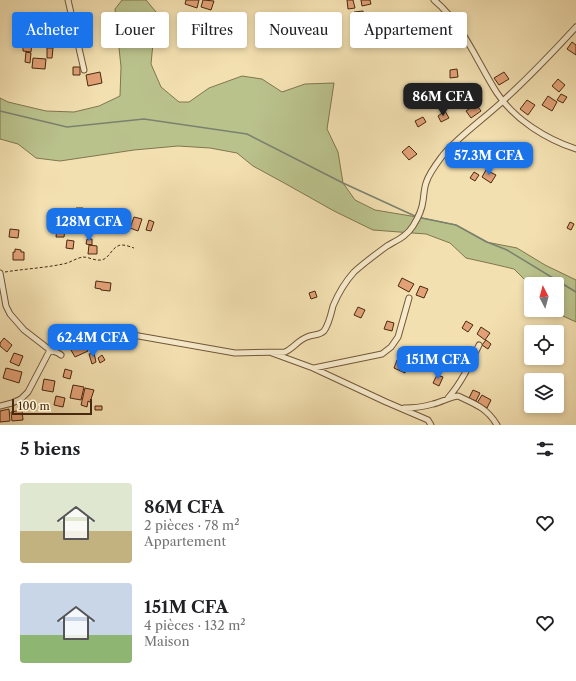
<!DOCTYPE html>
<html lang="fr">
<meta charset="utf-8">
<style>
:root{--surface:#fff;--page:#f6f6f6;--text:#202124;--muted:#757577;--accent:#1a73e8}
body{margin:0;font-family:"Libre Caslon Text",serif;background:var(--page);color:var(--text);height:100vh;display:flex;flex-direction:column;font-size:15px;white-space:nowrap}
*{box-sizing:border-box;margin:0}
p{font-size:13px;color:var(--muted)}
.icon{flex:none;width:22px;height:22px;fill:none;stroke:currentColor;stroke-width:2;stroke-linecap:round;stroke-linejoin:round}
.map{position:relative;height:425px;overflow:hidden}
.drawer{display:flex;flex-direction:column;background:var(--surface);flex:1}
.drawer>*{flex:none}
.hud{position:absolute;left:12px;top:12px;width:552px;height:36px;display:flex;gap:8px}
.needle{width:26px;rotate:354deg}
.tools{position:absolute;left:524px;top:277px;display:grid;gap:8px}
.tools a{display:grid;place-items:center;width:40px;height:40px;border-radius:4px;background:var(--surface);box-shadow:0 2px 6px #0003;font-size:20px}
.scale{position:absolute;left:12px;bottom:10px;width:80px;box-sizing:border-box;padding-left:4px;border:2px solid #482910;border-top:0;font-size:11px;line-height:14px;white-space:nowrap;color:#482910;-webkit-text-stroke:3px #f7ebcc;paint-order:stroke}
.price{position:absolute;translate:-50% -34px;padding:0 9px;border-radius:8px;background:var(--accent);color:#fff;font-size:13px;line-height:26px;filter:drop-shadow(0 1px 2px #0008)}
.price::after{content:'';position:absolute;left:50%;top:24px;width:12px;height:9px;margin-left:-6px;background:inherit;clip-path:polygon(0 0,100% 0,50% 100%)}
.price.selected{background:#222;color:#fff}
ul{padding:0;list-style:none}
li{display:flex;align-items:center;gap:12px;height:100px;padding:0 20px}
li span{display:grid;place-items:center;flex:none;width:112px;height:80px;border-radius:4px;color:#555}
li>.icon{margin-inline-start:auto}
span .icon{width:48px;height:48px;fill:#fffc;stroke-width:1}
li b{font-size:17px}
h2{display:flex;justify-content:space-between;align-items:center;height:48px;padding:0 20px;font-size:17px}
.pill{padding:0 14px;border-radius:4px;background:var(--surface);box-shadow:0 2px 6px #0003;font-size:14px;line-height:36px}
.pill.selected{background:var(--accent);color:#fff}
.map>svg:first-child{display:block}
</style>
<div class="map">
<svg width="576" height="425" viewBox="0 0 576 425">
<rect width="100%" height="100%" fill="#f3e0b1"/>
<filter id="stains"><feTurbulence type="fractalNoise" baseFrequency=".005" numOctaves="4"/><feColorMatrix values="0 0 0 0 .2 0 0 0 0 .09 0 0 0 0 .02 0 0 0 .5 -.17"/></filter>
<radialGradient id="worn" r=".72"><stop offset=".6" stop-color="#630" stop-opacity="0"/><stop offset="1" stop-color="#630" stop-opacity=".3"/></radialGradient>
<path fill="#bac28c" stroke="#81764e" d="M122,0H146L156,12L151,64L161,87L179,102H189L209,88L242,76L262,79L282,92L305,84L334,83L327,129L338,152L343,183L355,200L375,210L417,217L456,225L486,242L517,248L545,265L576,280V322L563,316L556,310H557V284H531V286L514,269L493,264L466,258L450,243L426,234L373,230L334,211L286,184L253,166L237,153L210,148L178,146L134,150L60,161L36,158L18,144L0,139V98L8,102L46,111L74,112L99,106L120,96L121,67L115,9Z"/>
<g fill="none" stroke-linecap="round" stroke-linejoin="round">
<path stroke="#7a826f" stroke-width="1.5" d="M0,111L67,127L144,119L247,134L343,183L417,217L456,225L487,242L507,250L576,292"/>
</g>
<path fill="#e2a176" stroke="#482910" d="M186,0H199L197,8L185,4Z
M203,0L214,1L211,10L201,7Z
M347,0H353L355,8L348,9Z
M361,0H370L371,4L362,6Z
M363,11L364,17L355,18L354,12Z
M25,29L34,30L33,42H32L31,52L23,51V45H17L18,41H24Z
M19,30L22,31L20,39L17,38Z
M572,42L576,45V55L567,49Z
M47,48H53L52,58H47Z
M26,52L31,53L30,63L25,62Z
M33,58L46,59L45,69L32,68Z
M73,67H80V75H73Z
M457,69L458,77L450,78V70Z
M100,72L102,83L88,86L86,75Z
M504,72L509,79L499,85L494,78Z
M558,79L565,85L559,92L552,86Z
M459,84L462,94L455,96L452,86Z
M561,94L567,97L563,103L557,100Z
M548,96L557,102L552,111L542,105Z
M527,100L535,105L528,115L520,109Z
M476,104L481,111L471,118L466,111Z
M445,111L449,118L441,122L438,116Z
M423,117L426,122L418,127L415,121Z
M409,146L417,154L409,160L402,152Z
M486,170L496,175L491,183L482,177Z
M474,172L479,175L475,181L470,178Z
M76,208H83V213H76Z
M67 215a3 3 0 1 1 6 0a3 3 0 1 1-6 0Z
M134,217L142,219L138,231L130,228Z
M72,220H81V227H72Z
M81,220H90V229H81Z
M149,220L154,222L151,231L146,230Z
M570,222L574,224L571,230L567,228Z
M57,228L65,229L64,237H56Z
M10,229L19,230L18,238L9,237Z
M87,239H92V245L86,244Z
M67,240L74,241L73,249L66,248Z
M89,245L97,246V254H88Z
M15,249L21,250V252H24V260H13V252H15Z
M402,278L414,284L409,292L398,286Z
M96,281L111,283L110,291L101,290V289L95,288Z
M420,286L428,289L424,298L416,295Z
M315,291L317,297L311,299L309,293Z
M358,307L365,310L361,318L354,315Z
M387,321L394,323L392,331L384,329Z
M466,321L473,325L468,332L462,328Z
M481,327L490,333L485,340L477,334Z
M4,338L12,345L7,352L0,346V343Z
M486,340L491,344L488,349L482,345Z
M84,344L88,351L75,357L71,350Z
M14,353L23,356L19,366L10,362Z
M94,353L96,362L92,364L89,354Z
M102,355L105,360L100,363L98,358Z
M397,360L408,364L405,373L394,368Z
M6,368L22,372L19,383L3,378Z
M65,369L72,371L70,379L63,377Z
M437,375L443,377L439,386L433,383Z
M44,379L55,381L53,392L42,390Z
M73,385L84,387L81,400L70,398Z
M85,388L94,390L90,402L88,401L87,407L81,405Z
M473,390L480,393L476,401L469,398Z
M482,395L491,400L487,408L477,403Z
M56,396L65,398L63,407L54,405Z
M95,406H102V410H95Z
M9,409L10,421L0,422V411Z
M22,410L23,420L12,421L11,412Z"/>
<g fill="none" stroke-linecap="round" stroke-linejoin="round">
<g stroke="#735738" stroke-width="7">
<path id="street" d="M68,0L84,70
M434,0C463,24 477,62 497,93C515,120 546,139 576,149
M0,273L6,306L10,314L24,330L50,350L58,353L61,355
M272,353L313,368L386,402L428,420L431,425
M314,368L382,354L391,347L398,337L409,298
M448,398C462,382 470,364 479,345
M0,406L12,403L21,399L28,392L50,350L56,343L63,338L74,335L90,333L133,335L235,353L285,352C294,348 298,340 307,337C313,334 319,336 324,331C329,324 331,314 333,306C338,294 345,282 354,272C364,263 376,254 387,246C397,240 407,236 413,226C418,218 422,210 423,201C424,195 424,189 426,183C429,173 437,163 443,155C461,134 484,119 504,100C529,77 553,52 576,27
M404,408C414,408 423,407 433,404C442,402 449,397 458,396C475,404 487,408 497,425"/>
</g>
<path stroke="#482910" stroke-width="1" stroke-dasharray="3 2" stroke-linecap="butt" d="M5,272C23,269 44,268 63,264C70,263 76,258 83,257C89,257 95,261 101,260C110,259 112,245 122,245C126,245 131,247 134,248"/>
<use href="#street" stroke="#f7ebcc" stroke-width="5"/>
</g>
<rect width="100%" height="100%" filter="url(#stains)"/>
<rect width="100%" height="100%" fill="url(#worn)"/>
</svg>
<div class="tools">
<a><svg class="needle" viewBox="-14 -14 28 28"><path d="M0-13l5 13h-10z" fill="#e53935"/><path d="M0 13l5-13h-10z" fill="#757577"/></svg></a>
<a><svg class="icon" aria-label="locate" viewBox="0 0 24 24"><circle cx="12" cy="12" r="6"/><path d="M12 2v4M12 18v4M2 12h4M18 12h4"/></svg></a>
<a><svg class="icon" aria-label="layers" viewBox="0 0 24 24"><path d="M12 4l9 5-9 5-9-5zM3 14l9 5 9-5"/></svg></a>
</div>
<div class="scale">100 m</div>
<b class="price selected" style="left:443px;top:117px">86M CFA</b>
<b class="price" style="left:489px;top:176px">57.3M CFA</b>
<b class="price" style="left:89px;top:242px">128M CFA</b>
<b class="price" style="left:93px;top:358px">62.4M CFA</b>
<b class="price" style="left:438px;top:380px">151M CFA</b>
<div class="hud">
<a class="pill selected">Acheter</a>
<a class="pill">Louer</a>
<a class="pill">Filtres</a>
<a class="pill">Nouveau</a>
<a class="pill">Appartement</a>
</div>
</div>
<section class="drawer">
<h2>5 biens<svg class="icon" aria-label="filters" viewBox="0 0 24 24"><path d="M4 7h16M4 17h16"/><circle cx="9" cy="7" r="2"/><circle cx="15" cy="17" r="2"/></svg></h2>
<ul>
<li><span style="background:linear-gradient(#dfe7d0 60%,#c2b280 0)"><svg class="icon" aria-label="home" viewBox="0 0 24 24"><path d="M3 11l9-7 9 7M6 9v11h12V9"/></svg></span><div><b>86M CFA</b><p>2 pièces · 78 m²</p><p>Appartement</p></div><svg class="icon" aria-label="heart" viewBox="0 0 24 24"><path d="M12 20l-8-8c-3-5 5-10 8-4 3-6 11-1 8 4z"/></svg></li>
<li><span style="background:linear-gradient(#c9d6e8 65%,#8fb573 0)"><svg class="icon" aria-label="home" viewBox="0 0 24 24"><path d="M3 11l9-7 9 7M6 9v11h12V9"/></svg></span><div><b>151M CFA</b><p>4 pièces · 132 m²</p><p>Maison</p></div><svg class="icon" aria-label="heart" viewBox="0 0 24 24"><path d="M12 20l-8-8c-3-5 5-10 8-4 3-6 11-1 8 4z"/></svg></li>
</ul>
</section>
